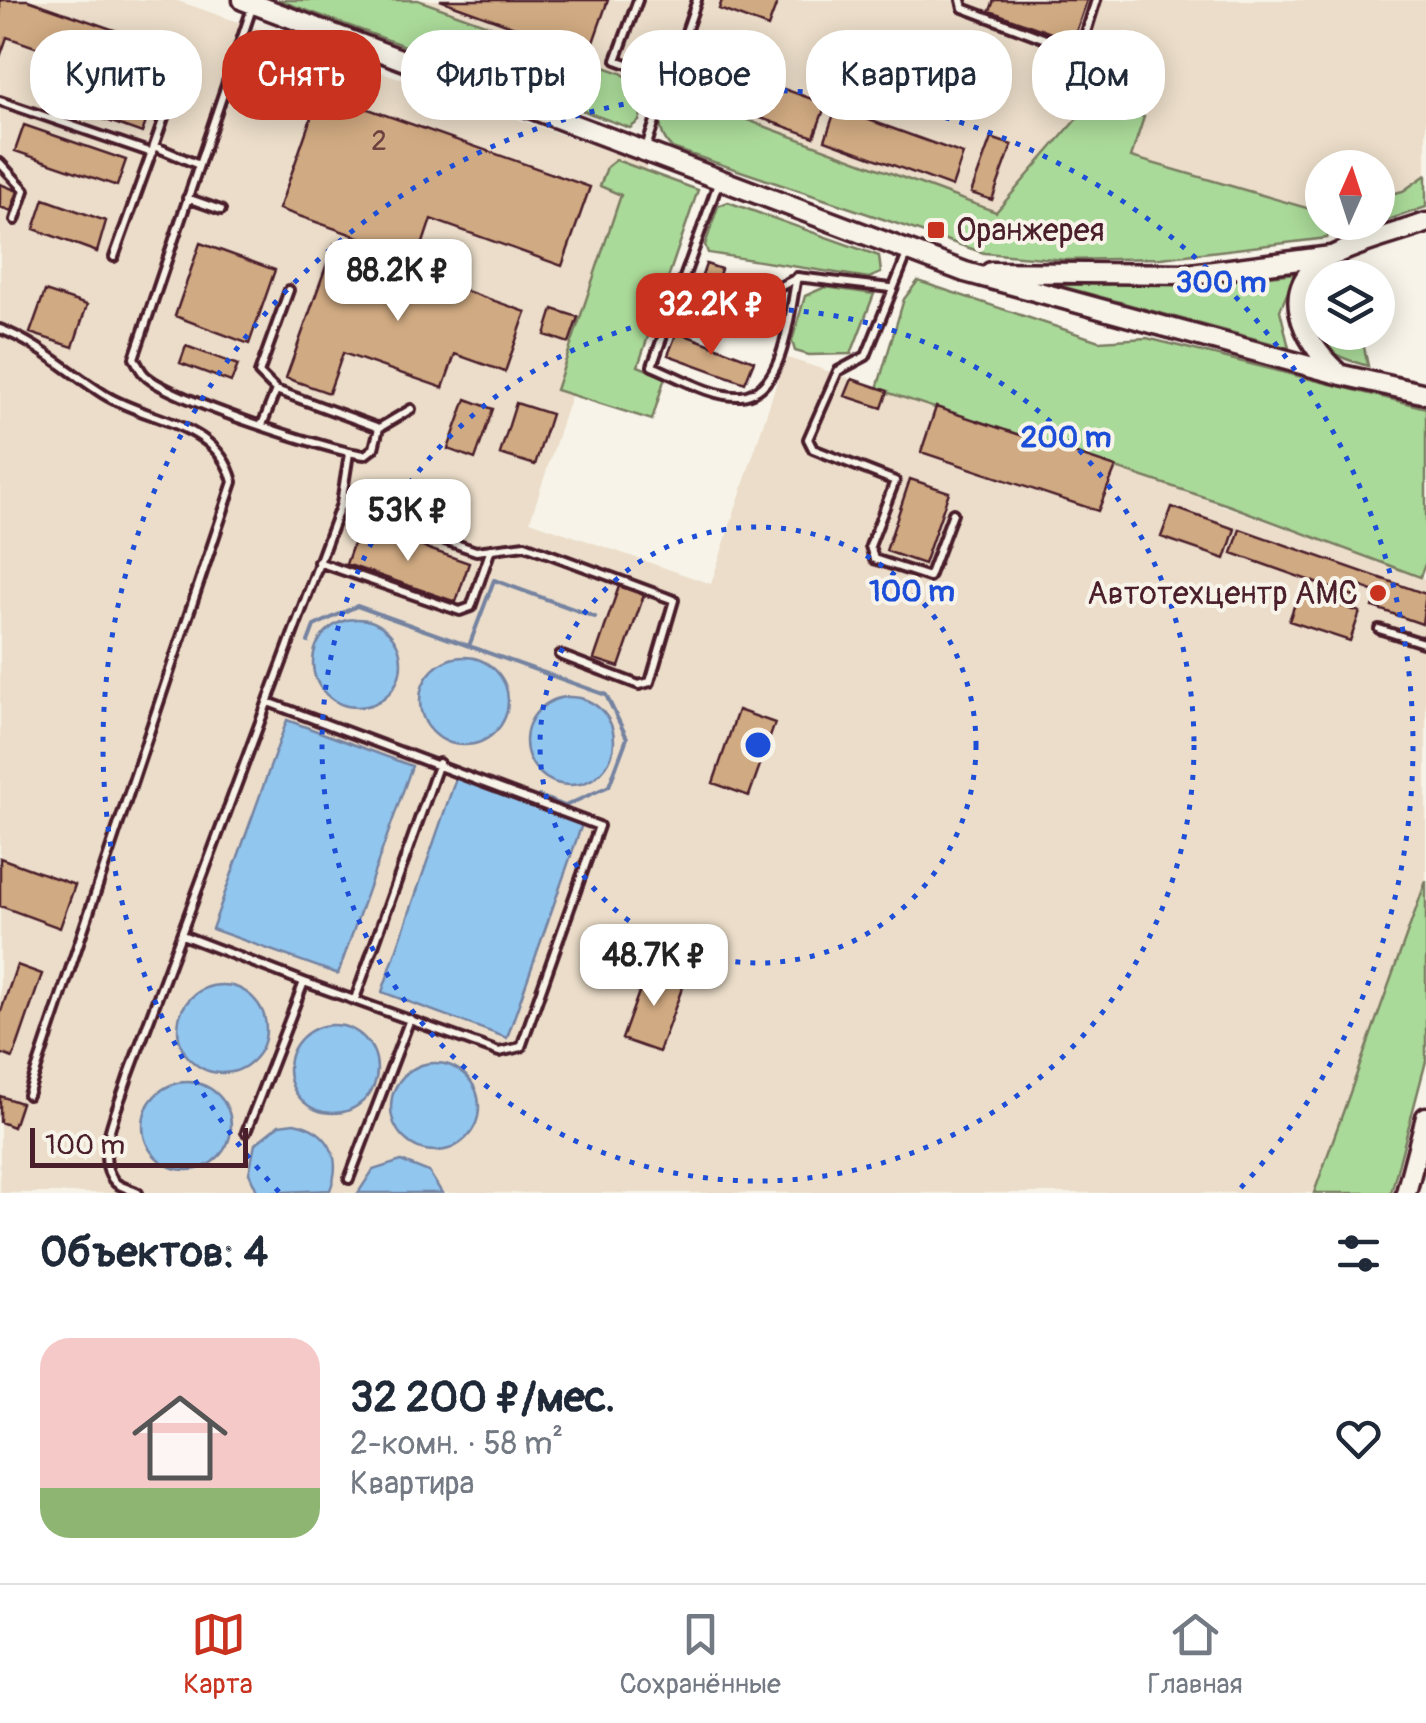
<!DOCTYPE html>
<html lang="ru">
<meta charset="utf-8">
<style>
:root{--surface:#fff;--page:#f2f2f3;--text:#1f2937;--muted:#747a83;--line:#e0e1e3;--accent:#c8321e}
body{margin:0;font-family:Pangolin,sans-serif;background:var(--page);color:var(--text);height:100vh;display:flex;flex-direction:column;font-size:38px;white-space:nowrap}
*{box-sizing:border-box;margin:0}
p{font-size:32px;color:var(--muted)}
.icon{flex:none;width:55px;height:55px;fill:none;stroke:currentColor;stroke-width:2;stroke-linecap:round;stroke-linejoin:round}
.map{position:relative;height:1193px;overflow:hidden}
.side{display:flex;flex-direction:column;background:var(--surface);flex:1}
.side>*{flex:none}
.hud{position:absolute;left:30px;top:30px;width:1368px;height:90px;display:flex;gap:20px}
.needle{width:65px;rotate:3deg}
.fabs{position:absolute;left:1305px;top:150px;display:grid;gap:20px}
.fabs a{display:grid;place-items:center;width:90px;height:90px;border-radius:50%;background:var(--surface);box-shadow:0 5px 25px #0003;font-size:50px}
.scale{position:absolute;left:30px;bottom:25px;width:218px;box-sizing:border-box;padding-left:10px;border:5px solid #4a1f2b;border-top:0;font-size:28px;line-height:35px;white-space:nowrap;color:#4a1f2b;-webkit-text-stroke:8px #f7f3e8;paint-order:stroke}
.price{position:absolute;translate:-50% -85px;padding:0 22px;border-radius:20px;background:#fff;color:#222;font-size:32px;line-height:65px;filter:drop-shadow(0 2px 5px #0008)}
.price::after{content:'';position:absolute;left:50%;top:60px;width:30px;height:22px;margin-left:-15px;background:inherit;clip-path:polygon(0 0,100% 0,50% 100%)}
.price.active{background:var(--accent);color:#fff}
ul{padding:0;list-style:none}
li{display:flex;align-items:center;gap:30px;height:250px;padding:0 40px}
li+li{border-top:2px solid var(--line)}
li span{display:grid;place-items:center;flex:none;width:280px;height:200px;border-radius:30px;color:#555}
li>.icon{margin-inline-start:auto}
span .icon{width:120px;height:120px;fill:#fffc;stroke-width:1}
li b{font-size:42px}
h2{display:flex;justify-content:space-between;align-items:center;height:120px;padding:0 40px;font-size:42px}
.pill{padding:0 35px;border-radius:40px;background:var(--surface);box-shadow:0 5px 25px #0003;font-size:35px;line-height:90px}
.pill.active{background:var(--accent);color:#fff}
.tab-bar{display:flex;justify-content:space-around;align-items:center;height:140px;border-top:2px solid var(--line);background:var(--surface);font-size:28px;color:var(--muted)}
.tab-bar a{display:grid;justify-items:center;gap:5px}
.tab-bar .active{color:var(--accent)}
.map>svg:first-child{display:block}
</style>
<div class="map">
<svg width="1426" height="1193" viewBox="0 0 1426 1193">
<rect width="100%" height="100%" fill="#f7f3e8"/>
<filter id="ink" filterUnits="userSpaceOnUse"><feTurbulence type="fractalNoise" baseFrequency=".01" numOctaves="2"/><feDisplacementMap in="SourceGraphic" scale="20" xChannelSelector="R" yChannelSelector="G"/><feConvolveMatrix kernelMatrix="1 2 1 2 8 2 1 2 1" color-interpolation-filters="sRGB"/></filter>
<g filter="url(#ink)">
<path fill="#ebddc9" d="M0,0H175L647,164L530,521L711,584L785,357L1116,467L1426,579V881L1314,1193H0Z
M301,0H1426V188L1378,205V168H1322V222L1063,230L899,204Z"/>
<path fill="#aada99" stroke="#7a7c62" stroke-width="2.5" d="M278,0H418L621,73L648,91L639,121L630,128Z
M669,91L996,212L1099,93L1097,102L1144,117L1131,157L1310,209L1322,206V222L1334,223L1327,238L1161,258L1066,260L984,253L672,148C654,130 660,112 669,91Z
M616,160L698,190L638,366L665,377L652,420L556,390L621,195L600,186L607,167Z
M1426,175V207L1356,231L1350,227V223L1378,222V197L1403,191Z
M728,202L879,256L881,273L869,278L708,253L705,245L718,206Z
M1296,273L1280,310L1289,348L1057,285L1217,282Z
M918,281L1099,341L1147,338L1426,408V562L1420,577L1228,505L877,389L904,299Z
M825,287L874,294L851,354L809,355L795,351L792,341L805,296Z
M1322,288V332L1361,333L1368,366C1343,359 1324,353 1312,329Z
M1426,881V1061L1391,1193H1314Z"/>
<path fill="#91c6ef" stroke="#7583a1" stroke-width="2.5" d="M313 663a44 44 0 1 1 88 0a44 44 0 1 1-88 0Z
M420 701a44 44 0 1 1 88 0a44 44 0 1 1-88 0Z
M526 741a44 44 0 1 1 88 0a44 44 0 1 1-88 0Z
M287,720L412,766L338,974L212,929Z
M456,778L582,824L507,1038L382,992Z
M178 1029a44 44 0 1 1 88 0a44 44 0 1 1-88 0Z
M289 1069a44 44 0 1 1 88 0a44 44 0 1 1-88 0Z
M391 1107a44 44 0 1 1 88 0a44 44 0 1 1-88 0Z
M143 1126a44 44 0 1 1 88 0a44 44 0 1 1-88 0Z
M294,1123C329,1130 343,1157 330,1190L258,1193L249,1173L255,1144L279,1125Z
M401,1161L429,1172L442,1193H358L373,1170Z"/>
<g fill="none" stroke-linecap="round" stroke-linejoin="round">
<path stroke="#7583a1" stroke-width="4" d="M308,642L314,626L357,606L606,695L627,738L609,786L565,806L539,796
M469,646L494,580L595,617"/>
</g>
<path fill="#d0aa82" stroke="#4a1f2b" stroke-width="2.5" d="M0,0H28L172,50L142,133L103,119L118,76L7,37L0,57Z
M440,0H608L589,54Z
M722,0H778L768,27L719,9Z
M994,0H1087L1073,41L990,11Z
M700,59L826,104L814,137L688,92Z
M320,92L590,187L562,266L431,219L418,258L279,209Z
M836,108L963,154L952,187L825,140Z
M24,125L126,160L117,186L15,151Z
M991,138L1012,145L992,200L971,193Z
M0,184L18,191L11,211L0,207Z
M44,199L106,221L97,252L34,229Z
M200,243L275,270L249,344L175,316Z
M334,244L526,312L505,372L455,354L443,388L343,353L329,393L286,378Z
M706,264L721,269L706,316L690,310Z
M45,291L87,305L73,347L30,333Z
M553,309L578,317L569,343L545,335Z
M677,332L754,361L745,383L668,355Z
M186,346L238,365L231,382L180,363Z
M852,379L888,391L882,408L845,396Z
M466,399L493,409L475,459L448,449Z
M516,403L551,414L535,465L500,454Z
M936,407L1116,467L1098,511L921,452Z
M910,479L949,492L924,564L886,551Z
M1172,507L1235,529L1225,559L1161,537Z
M360,525L469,563L456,602L346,564Z
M1240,529L1426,594L1422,624L1373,607L1378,593L1357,585L1353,596L1232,553Z
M619,586L644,595L619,667L594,659Z
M1299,592L1360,612L1350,641L1289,621Z
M738,710L775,723L749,796L713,783Z
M0,858L75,885L60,928L0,906Z
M17,965L42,974L13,1058L0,1053V1014Z
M648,967L685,980L659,1052L622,1039Z
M0,1096L21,1103L13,1127L0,1122Z"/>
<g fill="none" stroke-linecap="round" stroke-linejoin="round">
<g stroke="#4a1f2b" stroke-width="14">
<path id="lane" d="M638,0L616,60L669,79
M961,0L963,8L1080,52L1096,0
M253,5L134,358C138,364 141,373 147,377C172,399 329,451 365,455L374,448L379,428L276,390L259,373L289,290
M0,101L152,153
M154,146L182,67
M645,150L697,0
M0,163L25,190L15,220
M719,181L652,366C677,376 713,398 741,396C786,392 789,311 797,277L890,288
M187,198L221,210
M908,252L866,356L838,371L808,439L813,449L895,481L870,546L874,559L929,577L953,513
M114,257L154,146L199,165
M679,291L735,310L797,278
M0,329C38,343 71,374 105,395C149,422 218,422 233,482L28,1095
M262,425L276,390
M379,428L411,409
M341,504L476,551L525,545L674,600L650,682L639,685L560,655
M318,562L460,611L471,607L491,549
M1379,629L1423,643L1426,640
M268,702L599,826L521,1047L499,1052L304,982
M182,935L304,982L246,1132
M355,999L439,763
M349,1179L410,1019
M138,1193C132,1190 121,1187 116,1183C91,1159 120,1104 128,1077L341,504L349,453"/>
</g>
<g stroke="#4a1f2b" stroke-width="25">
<path id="secondary" d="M243,0L965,272L1342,375L1426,394
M991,272L1191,274L1331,256
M1337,372C1303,341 1274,285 1330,257C1359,242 1395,234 1426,223
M1406,1193L1426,1117"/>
</g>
<use href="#lane" stroke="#f7f3e8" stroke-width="6"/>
<use href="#secondary" stroke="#f7f3e8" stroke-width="18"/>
</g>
</g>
<g fill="none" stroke="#1d4ed8" stroke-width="5" stroke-dasharray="5 10">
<circle cx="758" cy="745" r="218"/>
<circle cx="758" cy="745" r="436"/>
<path d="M279 1192A655 655 0 1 1 1237 1192"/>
</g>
<g fill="#c8321e" stroke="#f7f3e8" stroke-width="4">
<rect x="926" y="220" width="20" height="20" rx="5"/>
<circle cx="1378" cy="593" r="10"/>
</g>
<g text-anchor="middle" stroke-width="8" stroke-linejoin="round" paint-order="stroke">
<g font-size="28" fill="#6c4241">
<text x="379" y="150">2</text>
</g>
<g font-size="32" fill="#4a1f2b" stroke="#f7f3e8" text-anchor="start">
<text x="956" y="241">Оранжерея</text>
<text x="1358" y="604" text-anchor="end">Автотехцентр АМС</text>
</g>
</g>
<circle cx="758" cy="745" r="15" fill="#1d4ed8" stroke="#f7f3e8" stroke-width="5"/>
<g font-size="30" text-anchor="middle" font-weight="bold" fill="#1d4ed8" stroke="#f7f3e8" stroke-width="8" stroke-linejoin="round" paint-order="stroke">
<text x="1221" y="292">300 m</text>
<text x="1066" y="447">200 m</text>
<text x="912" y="601">100 m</text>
</g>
</svg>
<div class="fabs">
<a><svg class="needle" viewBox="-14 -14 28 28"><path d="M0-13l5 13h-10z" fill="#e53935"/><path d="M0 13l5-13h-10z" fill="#747a83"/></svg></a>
<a><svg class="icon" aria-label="layers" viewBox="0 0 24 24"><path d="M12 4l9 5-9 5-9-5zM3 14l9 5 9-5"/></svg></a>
</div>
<div class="scale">100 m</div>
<b class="price" style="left:398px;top:324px">88.2K ₽</b>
<b class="price active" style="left:711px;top:358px">32.2K ₽</b>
<b class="price" style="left:408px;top:564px">53K ₽</b>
<b class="price" style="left:654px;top:1009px">48.7K ₽</b>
<div class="hud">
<a class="pill">Купить</a>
<a class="pill active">Снять</a>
<a class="pill">Фильтры</a>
<a class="pill">Новое</a>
<a class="pill">Квартира</a>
<a class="pill">Дом</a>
</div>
</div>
<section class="side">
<h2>Объектов: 4<svg class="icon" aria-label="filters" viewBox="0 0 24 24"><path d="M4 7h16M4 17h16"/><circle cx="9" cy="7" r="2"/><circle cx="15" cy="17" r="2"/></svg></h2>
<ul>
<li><span style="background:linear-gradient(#f6c9c9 75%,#8fb573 0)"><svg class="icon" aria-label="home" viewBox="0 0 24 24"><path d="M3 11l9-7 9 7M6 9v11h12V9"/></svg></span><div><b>32 200 ₽/мес.</b><p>2-комн. · 58 m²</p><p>Квартира</p></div><svg class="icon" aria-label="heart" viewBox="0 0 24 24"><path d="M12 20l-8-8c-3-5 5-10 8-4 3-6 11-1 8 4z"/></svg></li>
</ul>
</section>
<nav class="tab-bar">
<a class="active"><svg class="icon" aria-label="map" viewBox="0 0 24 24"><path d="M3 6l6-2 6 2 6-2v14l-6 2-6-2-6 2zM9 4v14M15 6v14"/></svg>Карта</a>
<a><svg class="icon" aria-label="saved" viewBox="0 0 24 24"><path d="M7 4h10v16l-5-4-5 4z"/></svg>Сохранённые</a>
<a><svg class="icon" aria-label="home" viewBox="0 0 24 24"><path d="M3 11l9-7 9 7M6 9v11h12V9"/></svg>Главная</a>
</nav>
